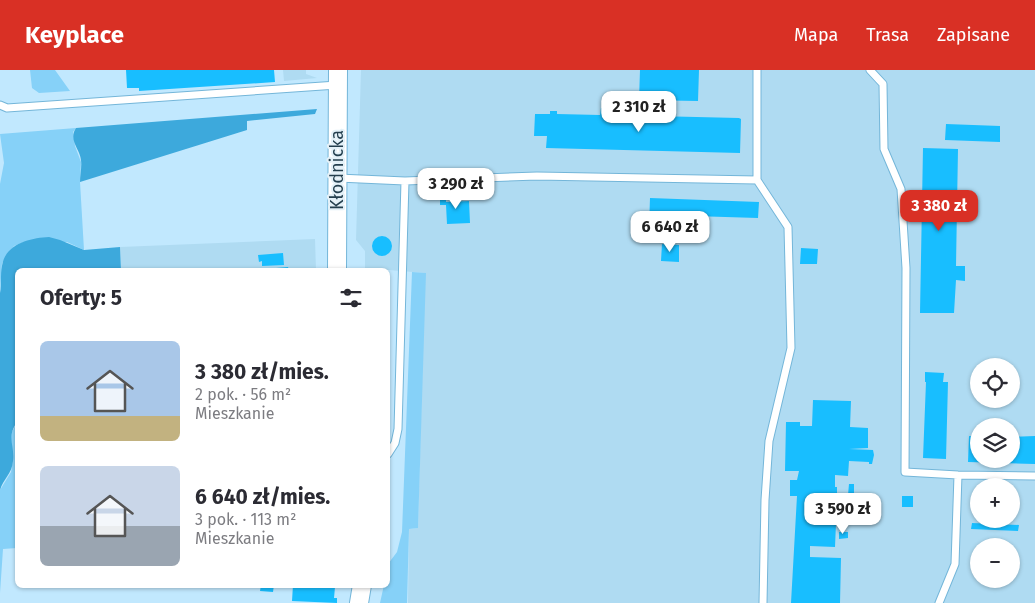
<!DOCTYPE html>
<html lang="pl">
<meta charset="utf-8">
<style>
:root{--surface:#fff;--page:#f2f2f3;--text:#2b2b33;--muted:#7c7c81;--accent:#d93025}
body{margin:0;font-family:"Fira Sans",sans-serif;background:var(--page);color:var(--text);height:100vh;display:flex;flex-direction:column;font-size:19px;white-space:nowrap}
*{box-sizing:border-box;margin:0}
p{font-size:16px;color:var(--muted)}
.icon{flex:none;width:28px;height:28px;fill:none;stroke:currentColor;stroke-width:2;stroke-linecap:round;stroke-linejoin:round}
.map{position:relative;flex:1;overflow:hidden}
.details{position:absolute;left:15px;top:198px;width:375px;height:320px;display:flex;flex-direction:column;background:var(--surface);border-radius:8px;box-shadow:0 1px 4px #0004}
.details>*{flex:none}
.fabs{position:absolute;left:970px;top:288px;display:grid;gap:10px}
.fabs a{display:grid;place-items:center;width:50px;height:50px;border-radius:50%;background:var(--surface);box-shadow:0 1px 4px #0004;font-size:25px}
.price{position:absolute;translate:-50% -42px;padding:0 11px;border-radius:10px;background:#fff;color:#222;font-size:16px;line-height:32px;filter:drop-shadow(0 1px 2px #0008)}
.price::after{content:'';position:absolute;left:50%;top:30px;width:15px;height:11px;margin-left:-8px;background:inherit;clip-path:polygon(0 0,100% 0,50% 100%)}
.price.on{background:var(--accent);color:#fff}
ul{padding:0;list-style:none}
li{display:flex;align-items:center;gap:15px;height:125px;padding:0 25px}
li span{display:grid;place-items:center;flex:none;width:140px;height:100px;border-radius:8px;color:#555}
li>.icon{margin-inline-start:auto}
span .icon{width:60px;height:60px;fill:#fffc;stroke-width:1}
li b{font-size:21px}
h2{display:flex;justify-content:space-between;align-items:center;height:60px;padding:0 25px;font-size:21px}
header{display:flex;align-items:center;gap:30px;box-sizing:border-box;height:70px;padding:0 25px;background:var(--accent);color:#fff}
header strong{font-size:24px}
nav{display:flex;gap:28px;margin-inline-start:auto;font-size:18px}
.map>svg:first-child{display:block}
</style>
<header>
<strong>Keyplace</strong>
<nav><a>Mapa</a><a>Trasa</a><a>Zapisane</a></nav>
</header>
<div class="map">
<svg width="1035" height="533" viewBox="0 0 1035 533">
<rect width="100%" height="100%" fill="#c1e8fe"/>
<path fill="#afdbf2" fill-rule="evenodd" d="M283,0H306V4L317,8L284,11Z
M361,0H1035V533H408L409,459L418,458L425,203L365,198V181L356,170ZM979,296H1011V329H979ZM979,356H1011V389H979ZM979,416H1011V449H979ZM979,476H1011V509H979Z
M315,169L316,200H121L120,177Z"/>
<path fill="#86d1f8" d="M30,0H55L70,21L39,23L32,18Z
M76,58L73,62L75,76L81,92L80,112L84,180L67,172H24L14,176L2,193L0,223V114L4,93L0,64Z
M412,202L426,203L418,458L409,459L407,533H380L384,515H388V494L397,482L402,462Z
M17,352V478L3,479L0,523V420L11,402L13,390L10,371L12,362Z"/>
<path fill="#3da9dc" d="M317,39L315,44L247,51V60L80,112C80,105 82,97 81,90C80,79 68,70 76,58Z
M49,167L60,170L84,180L120,177L121,200H18L17,352C6,368 15,375 13,391C12,404 3,409 0,420V223C2,214 0,205 2,196C5,174 30,168 49,167Z"/>
<path fill="#18beff" d="M126,0H274L275,12L139,21V18H127Z
M640,0H699L698,31L639,30Z
M601,38L612,39L611,45L739,48L741,49L740,83L546,78L547,66H534L535,44H550V41H557V44L600,45Z
M946,54L1000,56V72L945,70Z
M923,78L958,79L956,196H965V211L956,210L954,243H920Z
M440,119H446V132L469,131L470,153L447,154L446,135H440Z
M650,128L759,132L758,148L660,145V159L649,158Z
M372 176a10 10 0 1 1 20 0a10 10 0 1 1-20 0Z
M662,174L679,175V192L661,191Z
M801,178L818,179L817,194H800Z
M283,183L284,195L262,196V191L259,192L258,185Z
M288,197L289,200H264V199Z
M925,302L944,303L943,312H948L946,389L923,388L926,312H925Z
M813,330L851,331L850,357L868,358V378L849,379L873,380L874,385L872,394H869V392L849,391L848,406L835,405V417H837V425L834,427L837,429L835,477L810,476V487L841,488L840,533H791L797,426H790V410H797L799,401H785L786,352H800V356H812Z
M969,366L979,367V389H1011V367L1035,366V394L968,392Z
M849,414H854V426L848,425Z
M902,426H913V437H902Z
M859 434a6 6 0 1 1 12 0a6 6 0 1 1-12 0Z
M839,438H849V446H838Z
M972,453L1019,455L1018,461L971,459Z
M839,462H848V468L839,469Z
M261,515H274L273,522L260,521Z
M293,515H337V517H335L334,528H337V533L292,531Z"/>
<g fill="none" stroke-linecap="round" stroke-linejoin="round">
<g stroke="#74b6d9" stroke-width="9">
<path id="service" d="M870,0L883,14L884,79L901,119L906,198L905,402L958,405L1035,406
M0,35L7,38L337,15
M338,108L405,111L398,359L395,373L388,384
M757,110L788,157L791,278L769,371L765,430L763,533
M405,111L537,106L757,110V0
M939,533L955,494L958,405"/>
</g>
<g stroke="#74b6d9" stroke-width="20">
<path id="tertiary" d="M337,200L338,0
M359,533L362,515"/>
</g>
<use href="#service" stroke="#fff" stroke-width="7"/>
<use href="#tertiary" stroke="#fff" stroke-width="18"/>
</g>
<g text-anchor="middle" stroke-width="4" stroke-linejoin="round" paint-order="stroke">
<g font-size="18" fill="#243f4e" stroke="#e4f1f8">
<text transform="translate(337 100) rotate(-90)" y="6">Kłodnicka</text>
</g>
</g>
</svg>
<div class="fabs">
<a><svg class="icon" aria-label="locate" viewBox="0 0 24 24"><circle cx="12" cy="12" r="6"/><path d="M12 2v4M12 18v4M2 12h4M18 12h4"/></svg></a>
<a><svg class="icon" aria-label="layers" viewBox="0 0 24 24"><path d="M12 4l9 5-9 5-9-5zM3 14l9 5 9-5"/></svg></a>
<a>+</a>
<a>−</a>
</div>
<b class="price" style="left:639px;top:63px">2 310 zł</b>
<b class="price" style="left:456px;top:140px">3 290 zł</b>
<b class="price on" style="left:939px;top:162px">3 380 zł</b>
<b class="price" style="left:670px;top:183px">6 640 zł</b>
<b class="price" style="left:843px;top:465px">3 590 zł</b>
<section class="details">
<h2>Oferty: 5<svg class="icon" aria-label="filters" viewBox="0 0 24 24"><path d="M4 7h16M4 17h16"/><circle cx="9" cy="7" r="2"/><circle cx="15" cy="17" r="2"/></svg></h2>
<ul>
<li><span style="background:linear-gradient(#a9c7e8 75%,#c2b280 0)"><svg class="icon" aria-label="home" viewBox="0 0 24 24"><path d="M3 11l9-7 9 7M6 9v11h12V9"/></svg></span><div><b>3 380 zł/mies.</b><p>2 pok. · 56 m²</p><p>Mieszkanie</p></div></li>
<li><span style="background:linear-gradient(#c9d6e8 60%,#9aa5b1 0)"><svg class="icon" aria-label="home" viewBox="0 0 24 24"><path d="M3 11l9-7 9 7M6 9v11h12V9"/></svg></span><div><b>6 640 zł/mies.</b><p>3 pok. · 113 m²</p><p>Mieszkanie</p></div></li>
</ul>
</section>
</div>
